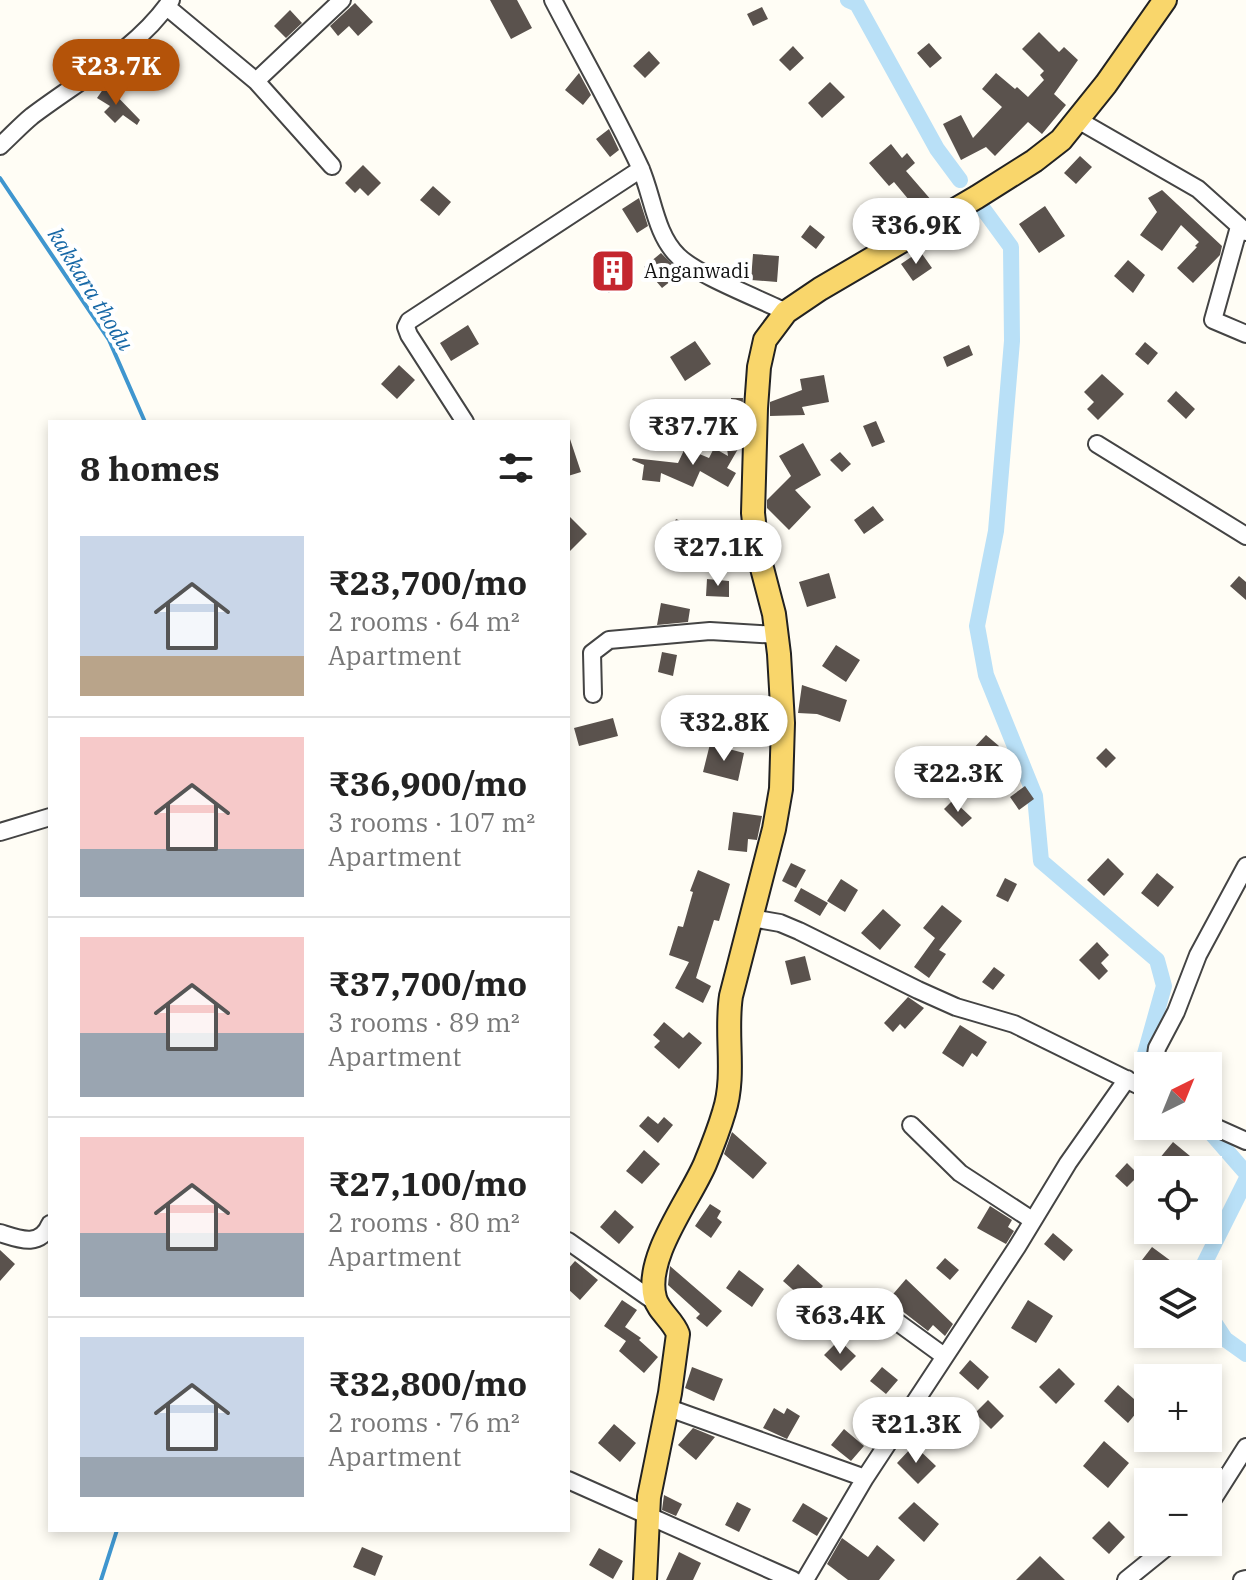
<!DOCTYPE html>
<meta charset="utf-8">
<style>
:root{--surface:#fff;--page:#f6f6f6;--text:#222;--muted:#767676;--line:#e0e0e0;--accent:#b45309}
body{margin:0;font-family:"IBM Plex Serif",serif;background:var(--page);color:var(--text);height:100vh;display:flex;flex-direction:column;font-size:30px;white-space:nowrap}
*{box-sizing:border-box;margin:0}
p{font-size:26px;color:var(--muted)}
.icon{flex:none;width:44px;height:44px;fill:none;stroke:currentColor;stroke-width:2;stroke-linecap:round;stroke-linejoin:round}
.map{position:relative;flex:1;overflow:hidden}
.details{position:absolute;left:48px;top:420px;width:522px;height:1112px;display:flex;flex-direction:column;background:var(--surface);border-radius:0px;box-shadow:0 4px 12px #0003}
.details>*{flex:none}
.needle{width:52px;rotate:43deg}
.controls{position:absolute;left:1134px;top:1052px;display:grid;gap:16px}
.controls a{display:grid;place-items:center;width:88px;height:88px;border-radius:0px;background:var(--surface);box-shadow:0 4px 12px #0003;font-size:40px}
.price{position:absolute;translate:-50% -68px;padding:0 18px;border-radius:28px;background:#fff;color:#222;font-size:26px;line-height:52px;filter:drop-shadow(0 2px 4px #0008)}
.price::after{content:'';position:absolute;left:50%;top:48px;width:24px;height:18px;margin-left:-12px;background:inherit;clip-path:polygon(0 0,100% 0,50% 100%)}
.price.active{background:var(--accent);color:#fff}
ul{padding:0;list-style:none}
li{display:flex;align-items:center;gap:24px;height:200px;padding:0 32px}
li+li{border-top:2px solid var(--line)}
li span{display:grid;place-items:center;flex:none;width:224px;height:160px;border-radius:0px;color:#555}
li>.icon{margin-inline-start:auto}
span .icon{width:96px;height:96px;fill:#fffc;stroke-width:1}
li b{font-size:34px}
h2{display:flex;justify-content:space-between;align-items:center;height:96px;padding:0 32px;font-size:34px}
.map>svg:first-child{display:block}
</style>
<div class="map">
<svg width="1246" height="1580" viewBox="0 0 1246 1580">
<rect width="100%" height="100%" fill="#fffdf5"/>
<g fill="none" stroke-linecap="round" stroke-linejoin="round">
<path stroke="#3f96cf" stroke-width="4" d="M0,178L109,340L145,422
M101,1580L117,1530"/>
<path stroke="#b9e0f7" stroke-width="16" d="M848,0L857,4L937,149L960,180
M981,206L1011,247L1012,341L996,531L977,626L986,675L1035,796L1041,861L1157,960L1164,986L1143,1061L1148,1066
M1205,1126L1246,1173
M1199,1274L1246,1180
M1208,1313L1225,1339L1246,1354"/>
</g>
<path fill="#5a524d" d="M490,0H517L532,28L511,39Z
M355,3L373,22L358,36L349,26L338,36L330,26Z
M762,7L768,19L753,26L747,14Z
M290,10L302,23L286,38L274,26Z
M1039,32L1059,52L1064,47L1078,60L1054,94L1066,105L1042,134L1028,122L995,156L986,147L961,160L943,124L961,115L973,138L1002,107L982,89L996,73L1015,89L1017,87L1028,97L1044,80L1040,75L1044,71L1022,49Z
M929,43L942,58L930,68L917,53Z
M793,46L804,58L790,71L779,60Z
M649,51L660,63L645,78L633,66Z
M579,73L591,95L583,105L565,90Z
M830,82L845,97L822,118L808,103Z
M106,85L140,120L137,125L123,115L115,123L104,112L110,106L97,98Z
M609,129L619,150L610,157L596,139Z
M891,144L902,158L907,153L915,163L906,171L932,201L919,212L894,182L889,186L869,163Z
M1080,156L1092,167L1076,184L1064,173Z
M363,165L381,183L368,196L360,188L355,193L345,183Z
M433,186L451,202L439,216L420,200Z
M1162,190L1222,246L1220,255L1193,283L1177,268L1197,247L1195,246L1199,242L1181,225L1162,251L1140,235L1157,212L1148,198Z
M639,198L648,226L637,233L622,209Z
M1045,206L1065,236L1039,253L1019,224Z
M810,225L825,237L816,249L801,237Z
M920,251L932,268L913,281L901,264Z
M661,253L681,273L662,288L644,267Z
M753,254L779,256L777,282L751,280Z
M609,258L626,272L609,293L600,285L608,276L600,270Z
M1128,260L1145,275L1133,293L1114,276Z
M468,325L479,344L451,361L440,343Z
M695,341L711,364L685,381L670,357Z
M1145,342L1158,353L1148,365L1135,354Z
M969,345L973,355L947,367L943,357Z
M399,365L415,380L397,399L381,384Z
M1102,374L1124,394L1098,420L1087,409L1094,402L1084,392Z
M824,375L829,402L802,407L805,415L770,416V402L802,390L800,379Z
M1176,391L1195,409L1186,419L1167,401Z
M731,398H743L742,416L731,417Z
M876,421L885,442L872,447L863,426Z
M570,439L581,472L568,476V440Z
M737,439L738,449L727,468L736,473L728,487L700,471L693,487L661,473L660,482L642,480L644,465L632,460L633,458L678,463L685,448L709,458L714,448L728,456L726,441Z
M803,443L821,475L795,490L811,507L789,530L767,508V500L791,476L779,456Z
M840,452L851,464L842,472L830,460Z
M873,506L884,520L864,534L854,520Z
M568,515L587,534L568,553Z
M676,519L692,526L683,549L666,542Z
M829,573L836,598L807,607L799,582Z
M1239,576L1246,582V600L1230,586Z
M707,579L729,581V597L706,596Z
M661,603L690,609L688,622L657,625Z
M836,645L860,660L846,682L822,666Z
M662,652L677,655L673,676L658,672Z
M802,685L847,700L840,722L817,714L798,713Z
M704,696L734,698L733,721L702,720Z
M613,718L618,736L579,746L574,728Z
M986,735L999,746L997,749L1011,763L997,777L970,752Z
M710,744L744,753L738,781L703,772Z
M1106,748L1116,758L1106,768L1096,758Z
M1025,786L1034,799L1019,810L1010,797Z
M953,800L972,818L962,827L944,809Z
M733,812L762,816L757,840L748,839L747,852L728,850Z
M1108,858L1124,874L1104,896L1087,880Z
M791,863L806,870L796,888L782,881Z
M698,870L730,884L719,921L714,920L696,978L711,986L703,1003L675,988L689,962L669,955L678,926L683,927L693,892L690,891Z
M1157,873L1174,887L1158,907L1141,893Z
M1005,878L1017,884L1008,902L996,896Z
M841,879L858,890L845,912L827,901Z
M801,888L828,903L820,916L794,901Z
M942,905L962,921L939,950L946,954L929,978L914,967L935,938L923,928Z
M883,909L901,925L880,950L861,933Z
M1097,942L1109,955L1101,963L1108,971L1099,980L1079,960Z
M805,956L811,980L791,985L785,961Z
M994,967L1005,975L993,990L982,982Z
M908,997L924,1008L905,1029L900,1024L893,1032L884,1023Z
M664,1022L683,1038L689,1032L702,1043L679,1069L654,1047L660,1041L653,1035Z
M960,1025L987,1042L977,1057L972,1053L963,1067L942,1053Z
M648,1116L658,1124L664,1117L673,1125L658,1143L639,1126Z
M732,1132L767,1163L753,1179L724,1154Z
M1173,1142L1190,1156L1178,1170H1172L1159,1159Z
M644,1150L660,1164L642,1184L626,1171Z
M1127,1163L1139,1175L1127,1187L1115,1176Z
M710,1204L721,1211L717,1218L722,1222L711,1238L695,1226Z
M990,1206L1012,1220L1008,1227L1014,1231L1006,1244L977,1228Z
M615,1210L634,1227L619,1244L600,1227Z
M1053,1233L1073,1250L1064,1261L1044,1244Z
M1152,1247L1171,1261L1161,1274L1142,1260Z
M0,1250L15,1264L0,1281Z
M945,1258L959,1270L950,1280L936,1268Z
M575,1261L598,1280L580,1300L568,1289V1269Z
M798,1264L823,1286L808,1303L783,1281Z
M670,1266L722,1311L707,1327L696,1318L700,1314L668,1285Z
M739,1270L764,1289L752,1307L726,1288Z
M906,1279L953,1324L945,1336L933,1325L928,1331L888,1300Z
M622,1300L637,1310L625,1327L641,1338L639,1340L658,1357L644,1373L619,1351L626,1341L604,1326Z
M1028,1300L1053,1316L1036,1343L1011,1328Z
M839,1340L856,1356L841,1371L824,1355Z
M970,1360L989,1377L978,1390L959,1373Z
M692,1367L723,1379L714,1401L685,1388Z
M882,1367L898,1380L886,1394L870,1381Z
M1059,1368L1075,1384L1056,1404L1039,1387Z
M1118,1385L1142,1406L1128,1423L1104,1401Z
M988,1400L1004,1416L991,1429L975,1413Z
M774,1408L784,1414L787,1408L800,1416L787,1439L763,1428Z
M614,1424L636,1443L620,1462L598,1443Z
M693,1428L715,1437L696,1460L678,1445Z
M844,1429L864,1446L851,1461L831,1445Z
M1104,1441L1129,1463L1108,1488L1083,1466Z
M914,1445L936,1466L918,1484L897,1463Z
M664,1495L682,1504L676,1516L662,1510Z
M737,1502L751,1509L739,1532L725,1525Z
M914,1502L939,1524L924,1542L898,1518Z
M803,1503L828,1518L817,1536L792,1521Z
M1109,1521L1125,1537L1109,1554L1092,1538Z
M842,1538L868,1557L877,1545L895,1560L879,1580H848L827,1564Z
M362,1547L383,1556L375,1576L353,1567Z
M599,1548L623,1561L613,1579L589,1565Z
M679,1552L701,1563L693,1580H666Z
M1040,1556L1065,1580H1016Z"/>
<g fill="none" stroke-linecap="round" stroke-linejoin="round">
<g stroke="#444" stroke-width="20">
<path id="minor" d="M553,0C582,56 614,111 640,167C653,196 655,234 678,256C697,275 760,299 786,312
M167,7L256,81L332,166
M256,81L342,0
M1078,120L1198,189L1246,232
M0,146C11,136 21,125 32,116C78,81 138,49 171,0
M1239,227L1213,320L1246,334
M465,422L409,335L406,327L409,321L641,169
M1097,444L1246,536
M593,694L592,653L609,640L710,631L777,635
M0,832L50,817
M751,918L780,923L799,931L918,990L956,1007L1014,1024L1148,1090
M1164,1066L1156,1055L1157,1048L1176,1012L1198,955L1246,866
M1208,1099V1110
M1208,1124L1246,1141
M911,1125L960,1173L1032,1220
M0,1233C19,1239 40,1248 50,1224
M568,1241L655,1302
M878,1308L944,1356
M666,1407L865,1478
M568,1480L793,1580
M1208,1507L1246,1447
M805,1580L865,1478L1017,1247L1068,1163L1127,1079
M1126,1580L1173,1542
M1242,1580L1246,1579"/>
</g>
<g stroke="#222" stroke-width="26">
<path id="major" d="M645,1580L649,1497L670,1393L678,1334C673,1320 658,1311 655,1298C644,1258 689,1201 705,1164C712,1147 719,1129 724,1112C736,1075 725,1034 731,996L774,829L781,789L783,723L779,654L774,614L757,549L753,513L756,408L759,367L765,340L786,312L820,289L977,197L1034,161L1061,140L1106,84L1165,0"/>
</g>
<use href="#minor" stroke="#fff" stroke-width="16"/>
<use href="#major" stroke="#f9d66b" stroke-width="22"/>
</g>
<defs>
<g id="building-square" transform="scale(2.3)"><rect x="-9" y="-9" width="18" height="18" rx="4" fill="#c4262e" stroke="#fff"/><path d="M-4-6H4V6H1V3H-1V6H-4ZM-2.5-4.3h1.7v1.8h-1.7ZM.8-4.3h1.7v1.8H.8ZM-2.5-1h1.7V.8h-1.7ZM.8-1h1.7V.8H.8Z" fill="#fff"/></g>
</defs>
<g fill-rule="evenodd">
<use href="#building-square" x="613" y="271"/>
</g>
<g text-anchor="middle" stroke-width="8" stroke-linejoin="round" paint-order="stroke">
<g font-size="20" fill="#111" stroke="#fff" text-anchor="start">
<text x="644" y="278">Anganwadi</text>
</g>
<g font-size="22" font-style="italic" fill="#1768a6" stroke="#fff">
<text transform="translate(91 289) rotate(58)" y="8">kakkara thodu</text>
</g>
</g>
</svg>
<div class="controls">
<a><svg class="needle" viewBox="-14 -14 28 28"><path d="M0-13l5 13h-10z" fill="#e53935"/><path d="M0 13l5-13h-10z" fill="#767676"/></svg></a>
<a><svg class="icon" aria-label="locate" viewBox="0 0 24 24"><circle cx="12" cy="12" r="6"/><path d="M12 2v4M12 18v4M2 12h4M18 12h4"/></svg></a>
<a><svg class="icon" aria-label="layers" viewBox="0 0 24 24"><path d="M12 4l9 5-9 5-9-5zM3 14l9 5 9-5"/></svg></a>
<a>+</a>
<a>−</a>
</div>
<b class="price active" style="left:116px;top:107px">₹23.7K</b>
<b class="price" style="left:916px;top:266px">₹36.9K</b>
<b class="price" style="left:693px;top:467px">₹37.7K</b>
<b class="price" style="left:718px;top:588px">₹27.1K</b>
<b class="price" style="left:724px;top:763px">₹32.8K</b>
<b class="price" style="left:958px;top:814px">₹22.3K</b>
<b class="price" style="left:840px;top:1356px">₹63.4K</b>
<b class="price" style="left:916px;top:1465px">₹21.3K</b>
<section class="details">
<h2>8 homes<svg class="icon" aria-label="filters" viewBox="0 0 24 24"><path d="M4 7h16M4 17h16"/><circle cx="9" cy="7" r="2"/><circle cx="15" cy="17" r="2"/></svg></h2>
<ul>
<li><span style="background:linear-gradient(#c9d6e8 75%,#b9a48a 0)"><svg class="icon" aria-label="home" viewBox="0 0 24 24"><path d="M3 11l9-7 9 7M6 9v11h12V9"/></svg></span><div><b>₹23,700/mo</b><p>2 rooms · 64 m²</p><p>Apartment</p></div></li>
<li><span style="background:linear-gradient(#f6c9c9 70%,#9aa5b1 0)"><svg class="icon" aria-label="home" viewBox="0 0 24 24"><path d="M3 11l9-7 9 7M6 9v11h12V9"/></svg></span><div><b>₹36,900/mo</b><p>3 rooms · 107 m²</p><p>Apartment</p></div></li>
<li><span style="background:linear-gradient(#f6c9c9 60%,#9aa5b1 0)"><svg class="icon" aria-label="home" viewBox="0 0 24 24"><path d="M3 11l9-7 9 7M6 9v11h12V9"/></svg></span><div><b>₹37,700/mo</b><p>3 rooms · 89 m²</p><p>Apartment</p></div></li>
<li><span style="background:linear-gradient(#f6c9c9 60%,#9aa5b1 0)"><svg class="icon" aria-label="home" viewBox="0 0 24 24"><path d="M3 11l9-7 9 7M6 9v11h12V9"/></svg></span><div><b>₹27,100/mo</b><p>2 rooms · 80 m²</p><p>Apartment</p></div></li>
<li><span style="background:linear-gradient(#c9d6e8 75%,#9aa5b1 0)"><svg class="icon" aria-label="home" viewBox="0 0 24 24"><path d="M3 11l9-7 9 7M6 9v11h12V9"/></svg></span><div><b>₹32,800/mo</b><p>2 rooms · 76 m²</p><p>Apartment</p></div></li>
</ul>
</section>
</div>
